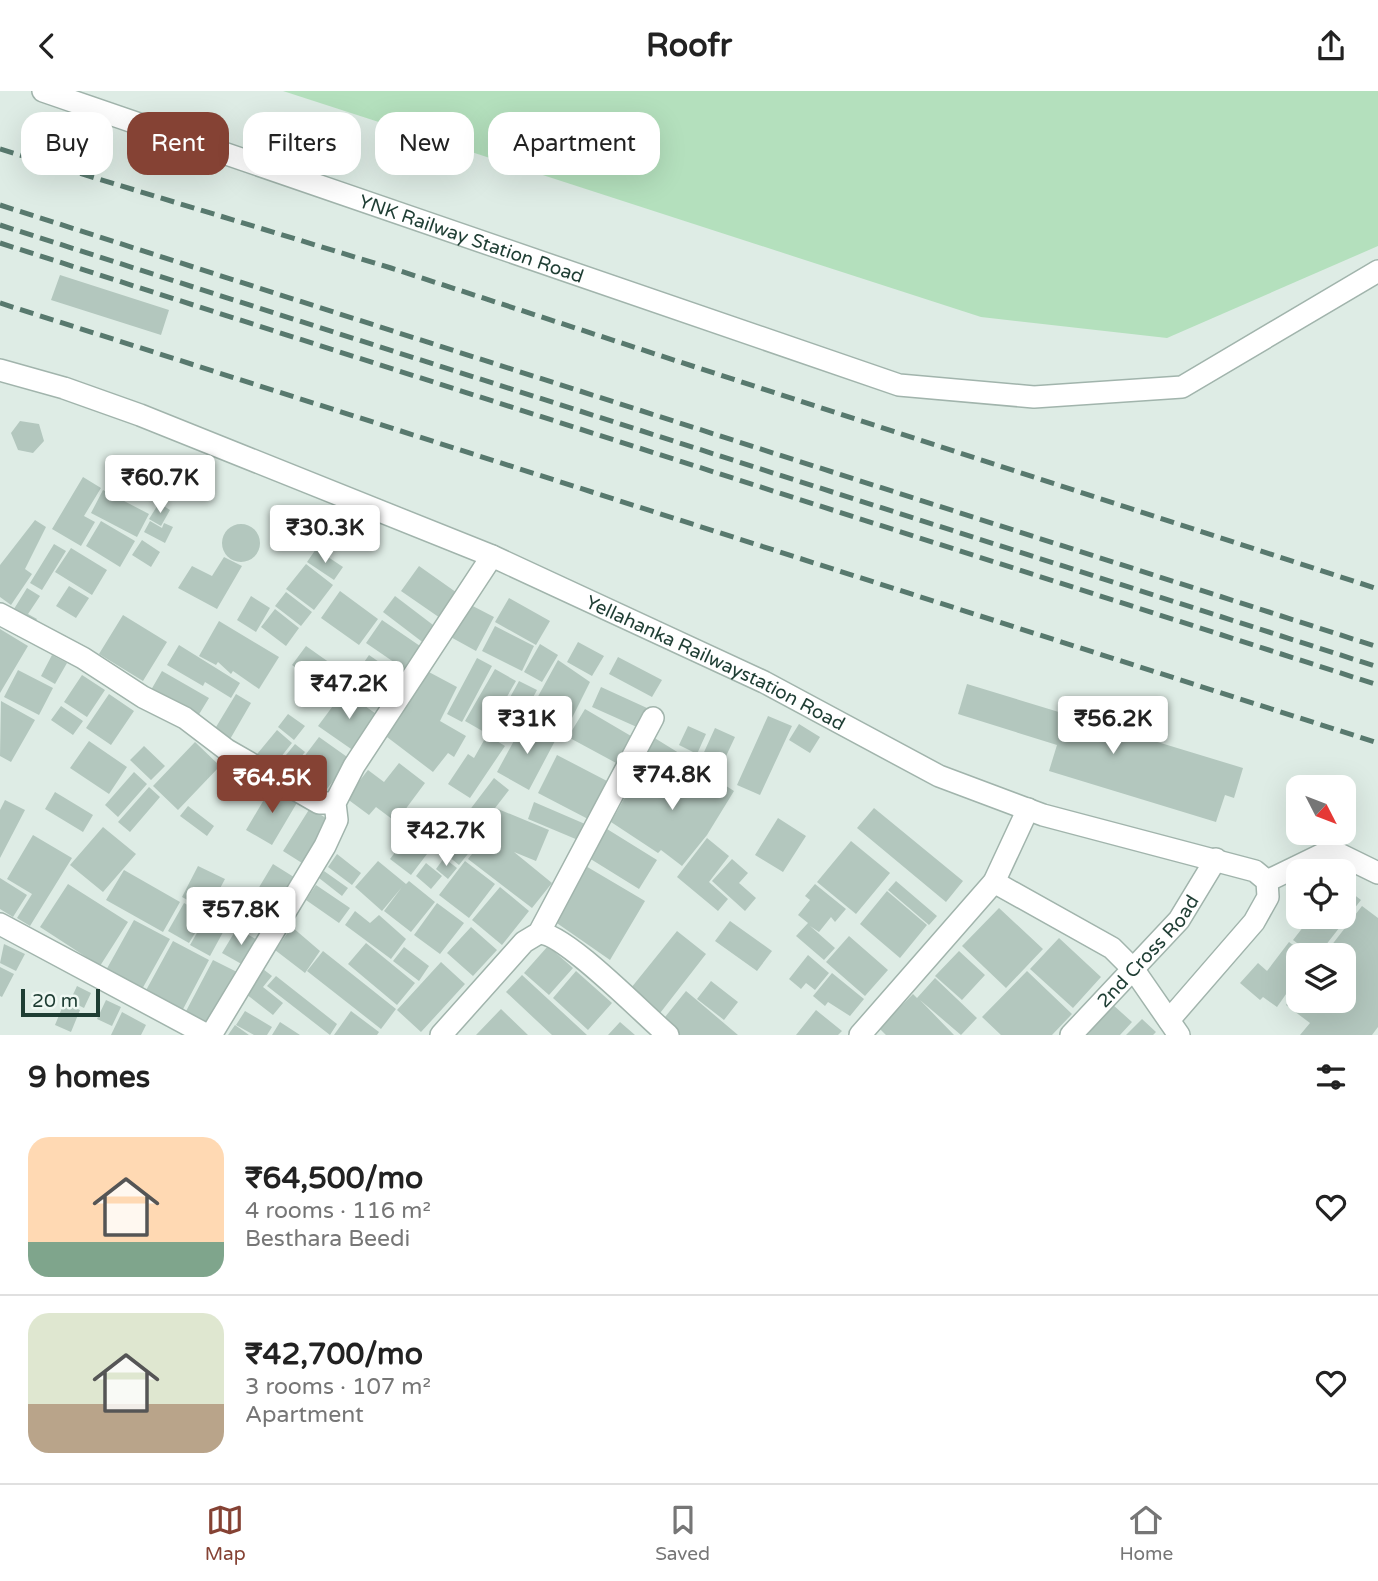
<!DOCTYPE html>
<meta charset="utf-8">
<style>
:root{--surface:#fff;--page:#f2f2f2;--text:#222;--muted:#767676;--line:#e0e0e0;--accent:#854234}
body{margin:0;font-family:"Varela Round",sans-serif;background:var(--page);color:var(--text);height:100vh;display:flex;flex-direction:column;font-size:26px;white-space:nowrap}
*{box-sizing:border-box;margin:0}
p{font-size:23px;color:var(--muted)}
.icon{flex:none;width:38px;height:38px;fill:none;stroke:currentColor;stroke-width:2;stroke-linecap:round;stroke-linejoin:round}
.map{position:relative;height:944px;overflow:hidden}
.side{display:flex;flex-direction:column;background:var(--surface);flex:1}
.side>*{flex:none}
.banner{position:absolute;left:21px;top:21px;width:700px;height:63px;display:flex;gap:14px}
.needle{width:46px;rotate:132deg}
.fabs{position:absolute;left:1286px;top:684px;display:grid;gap:14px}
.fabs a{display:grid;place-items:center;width:70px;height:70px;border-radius:14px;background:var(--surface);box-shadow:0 7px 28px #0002;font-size:35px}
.scale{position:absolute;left:21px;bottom:18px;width:79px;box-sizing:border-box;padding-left:7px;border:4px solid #1e3d33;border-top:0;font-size:19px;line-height:24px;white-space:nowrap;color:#1e3d33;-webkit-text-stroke:5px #eff8f3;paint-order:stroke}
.price{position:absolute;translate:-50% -60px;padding:0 16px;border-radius:7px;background:#fff;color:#222;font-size:23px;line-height:46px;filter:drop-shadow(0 2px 4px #0008)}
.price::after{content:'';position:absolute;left:50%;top:42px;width:21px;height:16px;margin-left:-10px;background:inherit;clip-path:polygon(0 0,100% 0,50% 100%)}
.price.on{background:var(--accent);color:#fff}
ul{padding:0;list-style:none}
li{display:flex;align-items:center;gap:21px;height:175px;padding:0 28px}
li+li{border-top:2px solid var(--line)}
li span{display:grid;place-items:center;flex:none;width:196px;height:140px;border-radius:21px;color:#555}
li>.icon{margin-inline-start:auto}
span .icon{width:84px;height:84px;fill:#fffc;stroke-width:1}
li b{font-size:30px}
h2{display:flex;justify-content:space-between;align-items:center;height:84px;padding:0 28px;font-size:30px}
.chip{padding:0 24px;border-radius:21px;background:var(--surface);box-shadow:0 7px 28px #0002;font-size:24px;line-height:63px}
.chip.on{background:var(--accent);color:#fff}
header{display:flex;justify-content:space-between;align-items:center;height:91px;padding:0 28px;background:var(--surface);font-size:32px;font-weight:800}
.tab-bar{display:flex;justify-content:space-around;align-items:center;height:98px;border-top:2px solid var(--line);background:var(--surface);font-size:19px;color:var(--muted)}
.tab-bar a{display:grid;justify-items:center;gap:4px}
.tab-bar .on{color:var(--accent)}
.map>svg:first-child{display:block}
</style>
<header><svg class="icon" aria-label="back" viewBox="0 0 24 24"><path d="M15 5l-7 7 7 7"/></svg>Roofr<svg class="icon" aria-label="share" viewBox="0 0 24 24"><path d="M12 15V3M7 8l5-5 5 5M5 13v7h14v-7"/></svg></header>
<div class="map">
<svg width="1378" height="944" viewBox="0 0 1378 944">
<rect width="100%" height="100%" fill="#deece5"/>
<path fill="#b4e0bd" d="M283,0H1378V155L1167,247L981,226Z"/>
<path fill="#b3c7be" d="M60,184L169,219L161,244L51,209Z
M20,330L39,333L44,350L33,362L18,359L11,342Z
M83,386L101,397L84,425L95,431L81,455L52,438Z
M103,399L149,423L137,446L91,422Z
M159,412L170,419L161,435L149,428Z
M35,429L46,436L25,478L32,483L11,514L0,506V474Z
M101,430L135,450L120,476L86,455Z
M150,430L162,437L164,432L173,436L165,452L144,441Z
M222 452a19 19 0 1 1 38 0a19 19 0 1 1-38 0Z
M142,449L160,461L151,476L132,464Z
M54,453L66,460L42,499L30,492Z
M71,457L107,479L92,504L55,481Z
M316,458L343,476L334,489L307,471Z
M224,466L242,475L217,518L178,497L192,475L212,485Z
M306,473L333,494L314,519L286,498Z
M419,475L460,504L443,529L401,500Z
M69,495L89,507L76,527L56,515Z
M27,497L40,505L28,523L37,528L32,537L9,526Z
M340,500L378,528L359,554L321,527Z
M286,501L312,521L301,535L275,515Z
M251,505L270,517L256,541L237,529Z
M395,505L437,537L425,553L383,521Z
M509,507L550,530L536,554L495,531Z
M465,511L494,526L476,560L447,544Z
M275,518L299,537L286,555L261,536Z
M123,524L167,551L143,590L99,563Z
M382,529L420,555L404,578L366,552Z
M219,530L279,566L259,598L233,580L231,583L218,571L216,574L199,565Z
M495,535L534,555L522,580L482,560Z
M0,538L28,555L0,602Z
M578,551L604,565L592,585L567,571Z
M540,553L558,564L542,591L524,581Z
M179,554L240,592L231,607L205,591L203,595L167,574Z
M306,555L347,584L333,603L292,574Z
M52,564L67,572L55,593L41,585Z
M369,564L405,589L385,618L349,593Z
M618,566L662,589L652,606L609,583Z
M477,567L492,575L462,631L447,623Z
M558,569L590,591L564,643L530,620Z
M495,578L516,590L486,642L465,630Z
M18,579L53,597L39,624L4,606Z
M162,580L209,607L198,625L151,599Z
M427,580L457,596L440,630L466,645L454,666L448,662L433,681L387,646Z
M82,584L105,599L87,626L64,611Z
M519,590L537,599L510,649L492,639Z
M967,593L1243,677L1234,707L1225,704L1216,731L1049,680L1057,654L958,623Z
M601,596L647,617L639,637L592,616Z
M344,600L379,625L354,660L318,635Z
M109,603L134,620L111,654L86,637Z
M236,603L251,612L229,650L213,641Z
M1,610L35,629L11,671L0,665Z
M61,615L83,630L73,644L51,629Z
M585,618L631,645L618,673L568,646Z
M288,623L305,635L294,649L278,636Z
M768,625L792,635L760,704L737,694Z
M524,631L556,648L529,699L497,681Z
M799,633L820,646L810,662L789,649Z
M688,635L706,643L697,663L679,654Z
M715,637L735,646L720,678L700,670Z
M277,639L292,652L269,681L253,668Z
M487,644L505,655L470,707L448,693L468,663L474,667Z
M319,646L350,668L320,707L291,683Z
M653,646L687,667L679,680L645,659Z
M89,650L127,676L109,703L70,677Z
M195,651L220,675L178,719L153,695Z
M295,653L305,661L287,683L277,675Z
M144,655L165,675L151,689L130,669Z
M557,664L607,690L588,728L538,702Z
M399,672L425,692L396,731L376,716L369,724L346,707L368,679L384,691Z
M692,673L734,700L707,744L682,775L661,759L658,762L611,731L642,676L677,697Z
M134,681L147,693L118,726L105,714Z
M494,687L509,699L468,752L453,741Z
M272,695L298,710L272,754L246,739Z
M149,696L160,706L130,741L118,731Z
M55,701L93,724L83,741L45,718Z
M5,709L25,719L0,767V719Z
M534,711L585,733L578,749L528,728Z
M188,715L214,735L207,745L180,725Z
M310,717L329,729L302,772L283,760Z
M874,717L963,790L946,811L857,737Z
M498,718L549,739L536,770L514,761L552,792L532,817L468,768L488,743Z
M422,726L443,742L411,784L390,768Z
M778,727L806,745L783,781L755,764Z
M103,736L136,763L103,801L70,774Z
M607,738L657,769L639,798L589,767Z
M33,744L72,767L30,835L17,827L32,803L7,788Z
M707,747L729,765L709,791L728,808L718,820L677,786Z
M461,750L471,759L459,774L448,765Z
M851,750L890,782L856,823L817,791Z
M337,763L361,782L352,794L328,776Z
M444,767L457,777L448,788L436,778Z
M732,768L748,782L739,792L756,807L745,820L712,790Z
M378,770L406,793L409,790L435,811L411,841L384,820L402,796L382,820L355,796Z
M465,770L495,793L469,827L439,804Z
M426,772L442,785L431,798L416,785Z
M273,773L297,788L269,832L246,818Z
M584,774L645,810L610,869L551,828Z
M198,775L225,788L208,820L182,806Z
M124,779L180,811L163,841L106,809Z
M324,780L348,797L342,805L319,787Z
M0,787L27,804L13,826L0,818Z
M896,790L937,825L929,834L888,799Z
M68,793L128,831L100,875L40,836Z
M815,793L846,818L835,831L831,826L819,841L810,835L835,857L824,869L796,845L808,832L798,824L810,809L805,805Z
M316,794L350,817L339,832L306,809Z
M500,796L529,820L502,854L472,829Z
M1344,796L1361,809L1318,864H1313L1293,849L1311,826H1344Z
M887,800L927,834L900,867L860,833Z
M184,812L206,824L189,852L168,840Z
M437,812L464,832L440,863L414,844Z
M1362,815L1378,827V936L1372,944H1300L1310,932L1286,914L1298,899V910H1344V864H1324Z
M999,817L1043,858L1006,897L962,855Z
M355,820L370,832L379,824L406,848L391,868L345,834Z
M209,821L228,832L210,865L190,854Z
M134,829L170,848L141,900L105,881Z
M730,830L772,860L757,880L715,850Z
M292,836L320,860L305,882L275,859Z
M471,836L497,859L473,885L447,862Z
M237,837L259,850L245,875L222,862Z
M677,840L706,863L657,926L627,902Z
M849,845L888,879L865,905L826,871Z
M1059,847L1101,886L1073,917L1030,878Z
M173,850L209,869L181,922L144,903Z
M1289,851L1307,864H1298V886L1277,916L1263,906L1260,909L1240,892L1258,872L1267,880Z
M366,852L415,892L397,914L348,873Z
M4,853L25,863L16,880L0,872Z
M548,855L573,877L549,904L524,882Z
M404,856L429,875L419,890L393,870Z
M323,860L396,918L381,938L307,880Z
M959,860L985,884L962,909L935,885Z
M808,864L829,882L815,899L806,892L801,898L789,888Z
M213,869L239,882L210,937L184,924Z
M441,871L465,893L421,941L397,919Z
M0,876L14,883L2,906L0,905Z
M263,878L272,885L263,896L283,912L273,924L246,903Z
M576,880L612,912L588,939L553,907Z
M1027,880L1072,923L1052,944H1001L982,926Z
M832,882L864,908L850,925L828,911L825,915L813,905Z
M522,884L587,944H552L506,901Z
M276,885L337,933L330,944L267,895Z
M935,887L977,927L961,944L920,909L954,944H886L879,937L913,903L917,907Z
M711,890L738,911L724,929L697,908Z
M77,895L91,902L84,917L70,910Z
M686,900L738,944H676L661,931Z
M106,909L121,916L112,935L97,928Z
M64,912L80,919L71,941L55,934Z
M1112,913L1132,931L1120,944H1084Z
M501,918L528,944H476Z
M816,919L842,940L838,944H796Z
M245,920L272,936L267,944H254L236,934Z
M351,920L379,941L377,944H334Z
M122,921L146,934L141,944H111Z
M1142,928L1156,941L1153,944H1126Z
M280,931L300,944H272Z
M620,931L635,944H608Z
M235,934L249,944H228Z"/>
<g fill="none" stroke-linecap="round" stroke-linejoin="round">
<g stroke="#a1b4ac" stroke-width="24">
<g id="street">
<path id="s1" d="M43,0L899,294L1034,306L1182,296L1378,180"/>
<path id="s2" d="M0,279L64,297L140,324L492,465L764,591L939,685L1043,724L1255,780L1267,790L1268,806L1254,831L1169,929"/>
<path d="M0,523L83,567L143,606L185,627L227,659L319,712H335"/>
<path d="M1267,790L1331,759L1378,782"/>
<path d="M994,791L1112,857L1134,879L1179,944"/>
<path d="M0,833L207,944"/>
<path d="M539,842C565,842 644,924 668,944"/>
<path d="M211,944L325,755L337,729L335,712L354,675L492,465"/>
<path d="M441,944L524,851L539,842L653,627"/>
<path d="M860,944L994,791L1028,718"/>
<path id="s3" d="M1071,944L1179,829L1216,768"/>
</g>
</g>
<use href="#street" stroke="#fff" stroke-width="21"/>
<path stroke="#58796e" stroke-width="5" stroke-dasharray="14 7" stroke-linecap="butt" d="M0,58L391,177L1378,498
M0,114L1378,556
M0,134L1378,576
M0,152L1378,594
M0,212L1378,652"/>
</g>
<g text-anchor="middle" stroke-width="5" stroke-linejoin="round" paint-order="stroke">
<g font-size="19" fill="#1e3d33" stroke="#eff8f3">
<text dy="7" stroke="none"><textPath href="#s1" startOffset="453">YNK Railway Station Road</textPath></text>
<text dy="7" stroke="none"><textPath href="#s2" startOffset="774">Yellahanka Railwaystation Road</textPath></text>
<text dy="7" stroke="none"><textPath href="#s3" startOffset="114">2nd Cross Road</textPath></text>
</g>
</g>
</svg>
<div class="fabs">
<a><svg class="needle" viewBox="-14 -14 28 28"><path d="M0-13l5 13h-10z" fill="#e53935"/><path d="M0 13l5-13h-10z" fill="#767676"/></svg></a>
<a><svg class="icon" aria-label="locate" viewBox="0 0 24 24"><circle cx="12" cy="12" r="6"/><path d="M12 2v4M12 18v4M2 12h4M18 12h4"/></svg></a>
<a><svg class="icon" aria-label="layers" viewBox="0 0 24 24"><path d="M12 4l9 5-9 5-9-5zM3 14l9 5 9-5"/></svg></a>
</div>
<div class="scale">20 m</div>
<b class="price" style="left:160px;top:424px">₹60.7K</b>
<b class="price" style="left:325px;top:474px">₹30.3K</b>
<b class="price" style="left:349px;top:630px">₹47.2K</b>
<b class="price" style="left:527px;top:665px">₹31K</b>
<b class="price" style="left:1113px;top:665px">₹56.2K</b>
<b class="price" style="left:672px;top:721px">₹74.8K</b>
<b class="price on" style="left:272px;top:724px">₹64.5K</b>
<b class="price" style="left:446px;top:777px">₹42.7K</b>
<b class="price" style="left:241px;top:856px">₹57.8K</b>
<div class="banner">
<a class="chip">Buy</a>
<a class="chip on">Rent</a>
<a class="chip">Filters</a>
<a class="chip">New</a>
<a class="chip">Apartment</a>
</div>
</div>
<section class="side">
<h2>9 homes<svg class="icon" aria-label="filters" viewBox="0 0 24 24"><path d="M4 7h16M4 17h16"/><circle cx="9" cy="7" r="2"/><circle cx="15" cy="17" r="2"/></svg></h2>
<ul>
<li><span style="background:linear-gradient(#ffd9b3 75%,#7fa58c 0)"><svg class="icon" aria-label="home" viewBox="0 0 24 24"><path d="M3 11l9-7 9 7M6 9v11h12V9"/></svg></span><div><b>₹64,500/mo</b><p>4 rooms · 116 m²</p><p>Besthara Beedi</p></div><svg class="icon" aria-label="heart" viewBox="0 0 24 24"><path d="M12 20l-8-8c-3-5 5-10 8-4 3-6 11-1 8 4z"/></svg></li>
<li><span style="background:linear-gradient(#dfe7d0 65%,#b9a48a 0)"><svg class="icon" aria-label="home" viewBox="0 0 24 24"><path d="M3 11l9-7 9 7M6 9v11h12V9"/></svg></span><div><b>₹42,700/mo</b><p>3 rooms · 107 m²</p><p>Apartment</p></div><svg class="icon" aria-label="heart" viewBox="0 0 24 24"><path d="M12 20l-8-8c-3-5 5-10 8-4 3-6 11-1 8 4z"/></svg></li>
</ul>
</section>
<nav class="tab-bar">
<a class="on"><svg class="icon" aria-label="map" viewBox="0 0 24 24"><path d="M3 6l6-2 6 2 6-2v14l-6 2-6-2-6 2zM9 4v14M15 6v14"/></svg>Map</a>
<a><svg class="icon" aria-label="saved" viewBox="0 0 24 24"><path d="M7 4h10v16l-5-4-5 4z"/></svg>Saved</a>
<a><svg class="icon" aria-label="home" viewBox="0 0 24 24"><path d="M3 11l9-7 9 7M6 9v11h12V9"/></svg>Home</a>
</nav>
